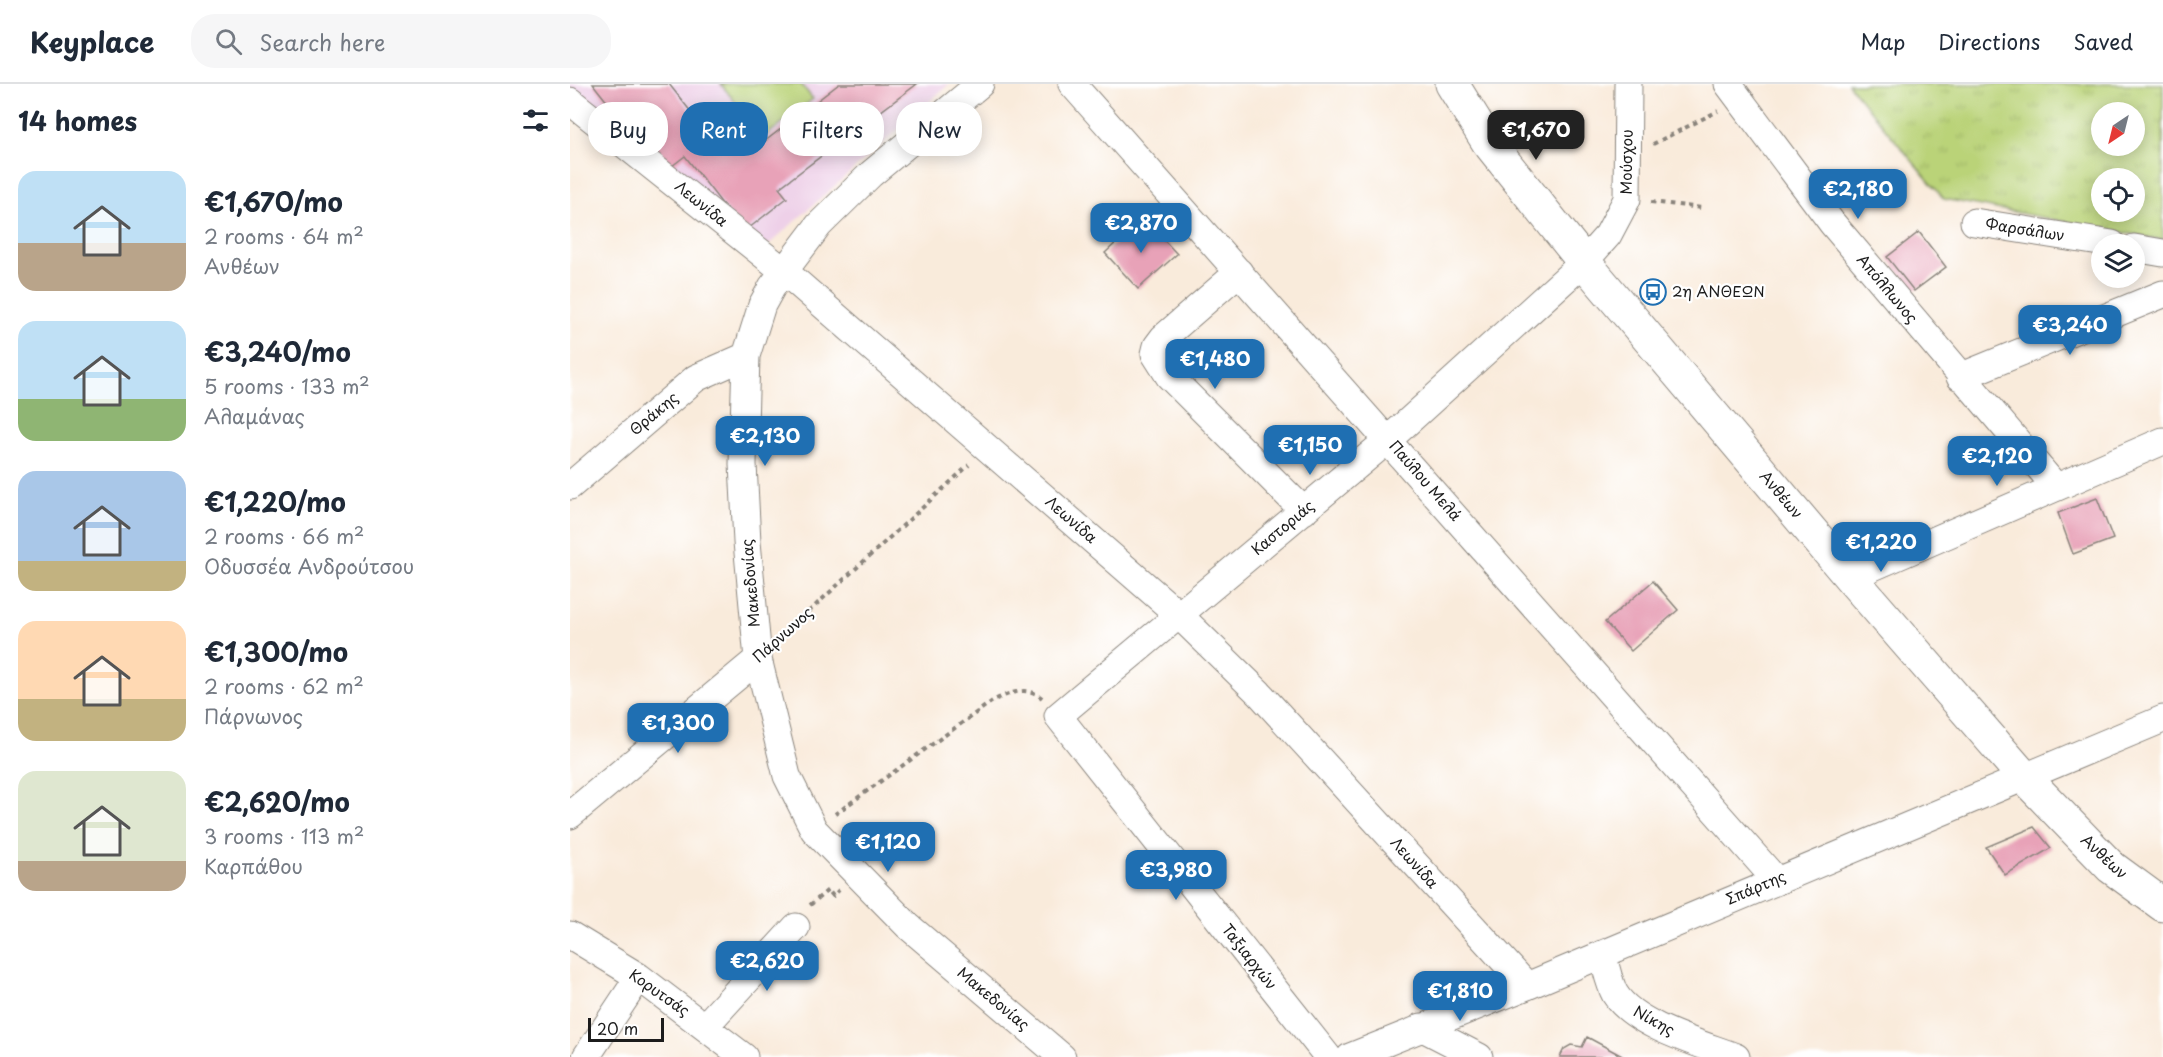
<!DOCTYPE html>
<meta charset="utf-8">
<style>
:root{--surface:#fff;--page:#f6f6f7;--text:#1f2937;--muted:#747a83;--line:#e0e1e3;--accent:#1f6fb2}
body{margin:0;font-family:"Playpen Sans",sans-serif;background:var(--page);color:var(--text);height:100vh;display:flex;flex-direction:column;font-size:22px;white-space:nowrap}
*{box-sizing:border-box;margin:0}
p{font-size:20px;color:var(--muted)}
.icon{flex:none;width:33px;height:33px;fill:none;stroke:currentColor;stroke-width:2;stroke-linecap:round;stroke-linejoin:round}
.map{position:relative;flex:1;overflow:hidden}
.details{display:flex;flex-direction:column;background:var(--surface);width:570px}
.details>*{flex:none}
.banner{position:absolute;left:18px;top:18px;width:570px;height:54px;display:flex;gap:12px}
.needle{width:39px;rotate:215deg}
.fabs{position:absolute;left:1521px;top:18px;display:grid;gap:12px}
.fabs a{display:grid;place-items:center;width:54px;height:54px;border-radius:50%;background:var(--surface);box-shadow:0 3px 15px #0003;font-size:30px}
.scale{position:absolute;left:18px;bottom:15px;width:76px;box-sizing:border-box;padding-left:6px;border:3px solid #1c1c1c;border-top:0;font-size:16px;line-height:21px;white-space:nowrap;color:#1c1c1c;-webkit-text-stroke:4px #fff;paint-order:stroke}
.price{position:absolute;translate:-50% -51px;padding:0 14px;border-radius:12px;background:var(--accent);color:#fff;font-size:20px;line-height:39px;filter:drop-shadow(0 2px 3px #0008)}
.price::after{content:'';position:absolute;left:50%;top:36px;width:18px;height:14px;margin-left:-9px;background:inherit;clip-path:polygon(0 0,100% 0,50% 100%)}
.price.selected{background:#222;color:#fff}
ul{padding:0;list-style:none}
li{display:flex;align-items:center;gap:18px;height:150px;padding:0 18px}
li span{display:grid;place-items:center;flex:none;width:168px;height:120px;border-radius:18px;color:#555}
li>.icon{margin-inline-start:auto}
span .icon{width:72px;height:72px;fill:#fffc;stroke-width:1}
li b{font-size:26px}
h2{display:flex;justify-content:space-between;align-items:center;height:72px;padding:0 18px;font-size:26px}
.tag{padding:0 21px;border-radius:24px;background:var(--surface);box-shadow:0 3px 15px #0003;font-size:21px;line-height:54px}
.tag.selected{background:var(--accent);color:#fff}
header{display:flex;align-items:center;gap:36px;box-sizing:border-box;height:84px;padding:0 30px;background:var(--surface);border-bottom:2px solid var(--line)}
header strong{font-size:28px}
nav{display:flex;gap:33px;margin-inline-start:auto;font-size:21px}
.search{width:420px;height:54px;background:var(--page);display:flex;align-items:center;gap:15px;box-sizing:border-box;padding:0 21px;border-radius:24px;color:var(--muted);font-size:22px}
main{display:flex;flex:1;min-height:0}
.map>svg:first-child{display:block}
</style>
<header>
<strong>Keyplace</strong>
<div class="search"><svg class="icon" aria-label="search" viewBox="0 0 24 24"><circle cx="10" cy="10" r="6"/><path d="M15 15l6 6"/></svg>Search here</div>
<nav><a>Map</a><a>Directions</a><a>Saved</a></nav>
</header>
<main>
<section class="details">
<h2>14 homes<svg class="icon" aria-label="filters" viewBox="0 0 24 24"><path d="M4 7h16M4 17h16"/><circle cx="9" cy="7" r="2"/><circle cx="15" cy="17" r="2"/></svg></h2>
<ul>
<li><span style="background:linear-gradient(#bfe0f5 60%,#b9a48a 0)"><svg class="icon" aria-label="home" viewBox="0 0 24 24"><path d="M3 11l9-7 9 7M6 9v11h12V9"/></svg></span><div><b>€1,670/mo</b><p>2 rooms · 64 m²</p><p>Ανθέων</p></div></li>
<li><span style="background:linear-gradient(#bfe0f5 65%,#8fb573 0)"><svg class="icon" aria-label="home" viewBox="0 0 24 24"><path d="M3 11l9-7 9 7M6 9v11h12V9"/></svg></span><div><b>€3,240/mo</b><p>5 rooms · 133 m²</p><p>Αλαμάνας</p></div></li>
<li><span style="background:linear-gradient(#a9c7e8 75%,#c2b280 0)"><svg class="icon" aria-label="home" viewBox="0 0 24 24"><path d="M3 11l9-7 9 7M6 9v11h12V9"/></svg></span><div><b>€1,220/mo</b><p>2 rooms · 66 m²</p><p>Οδυσσέα Ανδρούτσου</p></div></li>
<li><span style="background:linear-gradient(#ffd9b3 65%,#c2b280 0)"><svg class="icon" aria-label="home" viewBox="0 0 24 24"><path d="M3 11l9-7 9 7M6 9v11h12V9"/></svg></span><div><b>€1,300/mo</b><p>2 rooms · 62 m²</p><p>Πάρνωνος</p></div></li>
<li><span style="background:linear-gradient(#dfe7d0 75%,#b9a48a 0)"><svg class="icon" aria-label="home" viewBox="0 0 24 24"><path d="M3 11l9-7 9 7M6 9v11h12V9"/></svg></span><div><b>€2,620/mo</b><p>3 rooms · 113 m²</p><p>Καρπάθου</p></div></li>
</ul>
</section>
<div class="map">
<svg width="1593" height="973" viewBox="0 0 1593 973">
<defs>
<pattern id="park-tufts" width="24" height="20" patternUnits="userSpaceOnUse" patternTransform="scale(1.5)"><rect width="24" height="20" fill="#bad378"/><path d="M3 7l-1-3M5 7V3M7 7l1-3M15 17l-1-3M17 17v-4M19 17l1-3" fill="none" stroke="#9fb567"/></pattern>
</defs>
<rect width="100%" height="100%" fill="#fff"/>
<filter id="ink" filterUnits="userSpaceOnUse"><feTurbulence type="fractalNoise" baseFrequency=".0167" numOctaves="2"/><feDisplacementMap in="SourceGraphic" scale="12" xChannelSelector="R" yChannelSelector="G"/><feConvolveMatrix kernelMatrix="1 2 1 2 8 2 1 2 1" color-interpolation-filters="sRGB"/></filter>
<filter id="wash" filterUnits="userSpaceOnUse"><feTurbulence type="fractalNoise" baseFrequency=".008" numOctaves="4" result="noise"/><feDisplacementMap in="SourceGraphic" scale="24" xChannelSelector="R" yChannelSelector="G"/><feGaussianBlur stdDeviation="1.35" result="paint"/><feColorMatrix in="noise" values="0 0 0 0 0 0 0 0 0 0 0 0 0 0 0 0 0 1.4 0 .05"/><feComposite in="paint" operator="in"/></filter>
<g filter="url(#wash)">
<rect width="100%" height="100%" fill="#f9ebdb"/>
<path fill="#eed0e8" d="M0,0H379L196,163L0,17Z"/>
<path fill="url(#park-tufts)" stroke="#6b784a" stroke-width="1.5" fill-rule="evenodd" d="M1278,0H1593V156L1374,115ZM1532,28H1564V62H1532ZM1532,94H1564V128H1532Z"/>
<path fill="#bad378" stroke="#6b784a" stroke-width="1.5" d="M151,0H231L243,15L193,54Z"/>
<g id="blocks">
<path fill="#e8a2b8" d="M23,0H99L140,52L158,39L181,68L269,0H347L209,104L217,114L174,148L115,72L93,89Z
M573,134L607,170L568,205L535,169Z
M1349,148L1376,183L1344,207L1317,173Z
M1527,414L1543,455L1503,470L1488,429Z
M1083,497L1108,526L1061,567L1035,538Z
M1464,743L1481,764L1435,791L1416,763Z
M1017,953L1054,973H990L994,965L1001,961L1012,963Z"/>
</g>
</g>
<g filter="url(#ink)">
<use href="#blocks" fill-opacity="0" stroke="#8a847c" stroke-width="1.5"/>
<g fill="none" stroke-linecap="round" stroke-linejoin="round">
<g stroke="#8a847c" stroke-width="29">
<path id="minor" d="M410,0L301,90L249,141L202,203L192,221L176,272L173,380L177,458L188,575L217,692L244,746L338,842L492,973
M502,0L1206,796
M1158,0L1262,139L1485,402
M0,17L214,187L609,531L689,609L957,902
M1404,138L1542,160
M1564,164L1593,169
M669,188L593,254L587,262L585,270L599,292L734,427
M1390,293L1593,210
M0,402L126,294L176,272
M1280,493L1593,357
M0,731L188,575
M0,851L69,893L174,973
M1032,870C1036,882 1039,899 1045,910C1065,942 1132,960 1166,973
M135,942L226,843
M851,943L909,973
M16,973L69,893
M758,973L488,632L819,355L1014,178L1038,151L1057,115L1058,0
M780,973L957,902L1593,635"/>
</g>
<g stroke="#8a847c" stroke-width="35">
<path id="tertiary" d="M882,0L918,58L1014,178L1280,493L1454,693L1541,783L1593,821"/>
</g>
<path stroke="#8a847c" stroke-width="4" stroke-dasharray="4.5 4.5" stroke-linecap="butt" d="M1083,60L1148,27
M1081,118L1133,124
M212,552L399,381
M265,730L424,616C440,609 457,601 472,614
M240,821L258,806L263,812L269,806"/>
<use href="#minor" stroke="#fff" stroke-width="27"/>
<use href="#tertiary" stroke="#fff" stroke-width="33"/>
</g>
</g>
<defs>
<g id="bus-ring" transform="scale(1.35)"><circle r="9.5" fill="#fff" stroke="#1f6fb2" stroke-width="1.5"/><path d="M-5-6H5V4H4V6H2V4H-2V6H-4V4H-5ZM-3.5-4V0h7V-4ZM-3.5 1.2v1.5H-2V1.2ZM2 1.2v1.5H3.5V1.2Z" fill="#1f6fb2"/></g>
</defs>
<g fill-rule="evenodd">
<use href="#bus-ring" x="1083" y="208"/>
</g>
<g text-anchor="middle" stroke-width="4.5" stroke-linejoin="round" paint-order="stroke">
<g font-size="15" fill="#1c1c1c" stroke="#fff">
<text transform="translate(1057 78) rotate(-89)" y="5">Μούσχου</text>
<text transform="translate(131 120) rotate(39)" y="5">Λεωνίδα</text>
<text transform="translate(1455 146) rotate(9)" y="5">Φαρσάλων</text>
<text transform="translate(1317 205) rotate(50)" y="5">Απόλλωνος</text>
<text transform="translate(84 330) rotate(-40)" y="5">Θράκης</text>
<text transform="translate(855 397) rotate(49)" y="5">Παύλου Μελά</text>
<text transform="translate(1211 411) rotate(50)" y="5">Ανθέων</text>
<text transform="translate(501 436) rotate(41)" y="5">Λεωνίδα</text>
<text transform="translate(713 444) rotate(-40)" y="5">Καστοριάς</text>
<text transform="translate(181 499) rotate(-95)" y="5">Μακεδονίας</text>
<text transform="translate(213 551) rotate(-42)" y="5">Πάρνωνος</text>
<text transform="translate(1534 773) rotate(43)" y="5">Ανθέων</text>
<text transform="translate(844 779) rotate(48)" y="5">Λεωνίδα</text>
<text transform="translate(1186 804) rotate(-23)" y="5">Σπάρτης</text>
<text transform="translate(679 873) rotate(52)" y="5">Ταξιαρχών</text>
<text transform="translate(89 909) rotate(35)" y="5">Κορυτσάς</text>
<text transform="translate(423 915) rotate(40)" y="5">Μακεδονίας</text>
<text transform="translate(1084 937) rotate(29)" y="5">Νίκης</text>
</g>
<g font-size="15" fill="#1c1c1c" stroke="#fff" text-anchor="start">
<text x="1102" y="213">2η ΑΝΘΕΩΝ</text>
</g>
</g>
</svg>
<div class="fabs">
<a><svg class="needle" viewBox="-14 -14 28 28"><path d="M0-13l5 13h-10z" fill="#e53935"/><path d="M0 13l5-13h-10z" fill="#747a83"/></svg></a>
<a><svg class="icon" aria-label="locate" viewBox="0 0 24 24"><circle cx="12" cy="12" r="6"/><path d="M12 2v4M12 18v4M2 12h4M18 12h4"/></svg></a>
<a><svg class="icon" aria-label="layers" viewBox="0 0 24 24"><path d="M12 4l9 5-9 5-9-5zM3 14l9 5 9-5"/></svg></a>
</div>
<div class="scale">20 m</div>
<b class="price selected" style="left:966px;top:77px">€1,670</b>
<b class="price" style="left:1288px;top:136px">€2,180</b>
<b class="price" style="left:571px;top:170px">€2,870</b>
<b class="price" style="left:1500px;top:272px">€3,240</b>
<b class="price" style="left:645px;top:306px">€1,480</b>
<b class="price" style="left:195px;top:383px">€2,130</b>
<b class="price" style="left:740px;top:392px">€1,150</b>
<b class="price" style="left:1427px;top:403px">€2,120</b>
<b class="price" style="left:1311px;top:489px">€1,220</b>
<b class="price" style="left:108px;top:670px">€1,300</b>
<b class="price" style="left:318px;top:789px">€1,120</b>
<b class="price" style="left:606px;top:817px">€3,980</b>
<b class="price" style="left:197px;top:908px">€2,620</b>
<b class="price" style="left:890px;top:938px">€1,810</b>
<div class="banner">
<a class="tag">Buy</a>
<a class="tag selected">Rent</a>
<a class="tag">Filters</a>
<a class="tag">New</a>
</div>
</div>
</main>
